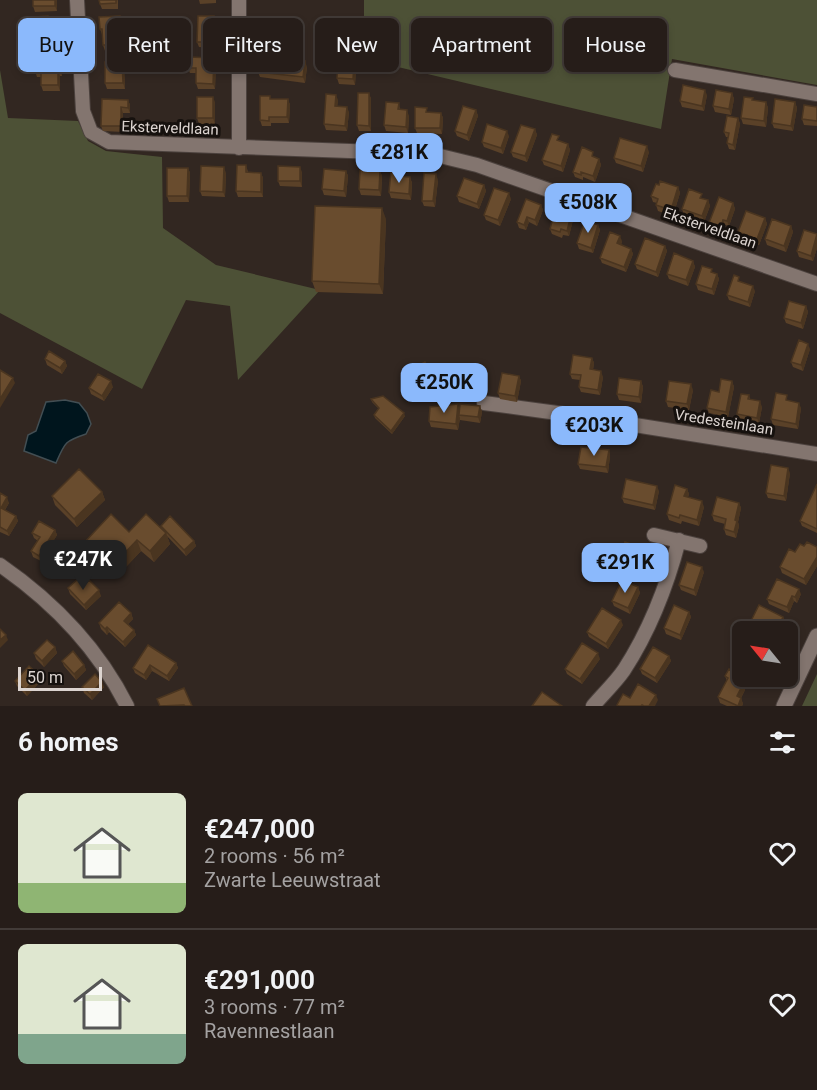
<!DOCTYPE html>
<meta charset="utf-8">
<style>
:root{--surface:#261d19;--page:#322a26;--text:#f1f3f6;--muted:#a4a2a2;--line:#423b38;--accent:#8bb9fc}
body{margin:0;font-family:Roboto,sans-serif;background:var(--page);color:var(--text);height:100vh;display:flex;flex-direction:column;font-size:22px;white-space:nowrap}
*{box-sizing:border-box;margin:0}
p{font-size:20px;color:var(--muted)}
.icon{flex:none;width:33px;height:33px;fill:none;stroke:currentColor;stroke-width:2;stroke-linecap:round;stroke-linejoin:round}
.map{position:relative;height:706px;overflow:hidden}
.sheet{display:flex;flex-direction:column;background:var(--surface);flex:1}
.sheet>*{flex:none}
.hud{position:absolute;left:18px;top:18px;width:782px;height:54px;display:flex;gap:12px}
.needle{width:39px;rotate:300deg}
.tools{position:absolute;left:732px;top:621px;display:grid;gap:12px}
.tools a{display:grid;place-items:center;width:66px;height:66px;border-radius:9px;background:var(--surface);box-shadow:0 3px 9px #0003,0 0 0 2px var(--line);font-size:30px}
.scale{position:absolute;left:18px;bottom:15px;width:84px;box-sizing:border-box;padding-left:6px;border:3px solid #dcd4d0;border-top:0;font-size:16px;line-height:21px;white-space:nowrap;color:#dcd4d0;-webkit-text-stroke:4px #16110e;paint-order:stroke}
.price{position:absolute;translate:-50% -51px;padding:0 14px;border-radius:12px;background:var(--accent);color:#111;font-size:20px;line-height:39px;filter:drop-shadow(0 2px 3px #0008)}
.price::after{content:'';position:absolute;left:50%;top:36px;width:18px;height:14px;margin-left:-9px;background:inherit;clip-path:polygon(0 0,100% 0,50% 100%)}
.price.current{background:#222;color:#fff}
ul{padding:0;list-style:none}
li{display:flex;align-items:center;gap:18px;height:150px;padding:0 18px}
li+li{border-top:2px solid var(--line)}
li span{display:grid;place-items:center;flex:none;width:168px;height:120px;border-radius:9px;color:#555}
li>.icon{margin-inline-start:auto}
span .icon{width:72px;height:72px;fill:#fffc;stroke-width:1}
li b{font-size:26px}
h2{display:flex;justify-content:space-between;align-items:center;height:72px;padding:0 18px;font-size:26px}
.chip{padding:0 21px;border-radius:9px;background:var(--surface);box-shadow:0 3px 9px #0003,0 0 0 2px var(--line);font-size:21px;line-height:54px}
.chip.current{background:var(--accent);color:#111}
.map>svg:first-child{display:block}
</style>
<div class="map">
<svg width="817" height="706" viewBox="0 0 817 706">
<rect width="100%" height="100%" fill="#322721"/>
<path fill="#4d5136" d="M364,0H817V85L672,59L661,129L364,59Z
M0,70L8,118L78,121L88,141L106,151L162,157L163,228L216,265L320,290L238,380L230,306L186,300L142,389L0,313Z
M817,674V706H802Z"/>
<path fill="#00151d" stroke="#424e53" stroke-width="1.5" d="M65,400L79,403L87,413L91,424L86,434C65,441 65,442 56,463L24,451L28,435L36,431L46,402Z"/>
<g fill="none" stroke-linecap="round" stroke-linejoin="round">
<g stroke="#4c423e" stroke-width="16">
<path id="street" d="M77,0L83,111L91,132L109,142L432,154L477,165L817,284
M239,0V148
M675,70L817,94
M484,403L572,415L817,454
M654,535L700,546
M0,565C52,601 98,648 127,706
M593,706C603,694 615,683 624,670C650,630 667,586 679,540"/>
</g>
<g stroke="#4c423e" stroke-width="17">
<path id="secondary" d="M784,706L817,636"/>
</g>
<use href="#street" stroke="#83756f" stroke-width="14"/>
<use href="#secondary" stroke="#83756f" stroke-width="15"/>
</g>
<path fill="#5a4128" d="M57,0V11L35,12L33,6Z
M118,0V9H102L100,4Z
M199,0H216V3L200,4Z
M216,21L215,48L199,47L197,42Z
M50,22V25L61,30V54L43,55L41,49V37H35L33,32Z
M122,22L123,50L105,51L103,45V34H102L100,29Z
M659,30L652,67L635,64L633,59Z
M214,58L216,63L215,89H198L196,83V73H190L188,68Z
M62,65V76H60V91H43L41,85V77H37L35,71Z
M124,67L125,89H107L105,83Z
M307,67L305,83L260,77L258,72Z
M356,69L355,85L339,84L337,78Z
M369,93L371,99V131H359L357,125Z
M732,93L734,99L731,115L715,112L713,106Z
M707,95L704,111L682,107L680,101Z
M271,99H288L290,105L289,123H271V126H262L260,120Z
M128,100L130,105V113H123V132L103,131L101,126Z
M338,100L337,106L349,112L347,131L326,130L324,124Z
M754,101L766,102L768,108L766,127L743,124L741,118Z
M215,102V124H199L197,118Z
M795,102L797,108L793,131L774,128L772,123Z
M399,103L400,110L409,116L408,133L386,131L384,125Z
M817,107V126L804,125L802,119Z
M476,110L478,116L469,141L457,136L455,131Z
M428,112L441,113L443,118L442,134L417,133L415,128Z
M738,118L740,124L735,150L729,149L727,143L728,137H726L724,132Z
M535,129L537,135L527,162L513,157L511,152Z
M509,136L503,154L484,147L482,142Z
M561,142L568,144L570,150L563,172L544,165L542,160Z
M649,152L643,172L616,163L614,158Z
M595,157L599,159L601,165L595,182L583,177V180L575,177L573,172Z
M246,165L248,172L261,173L263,178V197H238L236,191Z
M188,168L190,173L189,202H169L167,196Z
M346,171L348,176L346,197L324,195L322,189Z
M380,171L382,176L381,196L361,195L359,189Z
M302,172V187L280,186L278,181Z
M398,172L400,176L410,177L412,183L411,200L391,198L389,192Z
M226,173L225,197L202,196L200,191Z
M438,180L435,207L424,206L422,201Z
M484,185L486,191L479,209L459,202L457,196Z
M659,185L678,187L680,193L673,216L658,211L656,205L657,203L653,202L651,196Z
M511,199L500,226L486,220L484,215Z
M703,199L708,200L710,206L704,222L684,215L682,209Z
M733,203L735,209L729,226L725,225L723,233L711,228L709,223Z
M541,205L543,210L537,226L529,222L526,230L519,228L517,222Z
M765,218L767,224L759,245L740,237L738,232Z
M386,219L383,294L316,292L312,281Z
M573,220L569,236L563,235L562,238L552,234L550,229Z
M598,225L600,230L593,253L579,249L577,243Z
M791,226L793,232L786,252L767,245L765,239Z
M817,234V248L813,261L799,257L797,251Z
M622,241L621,245L631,249L633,254L626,272L602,263L600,258Z
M665,246L667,251L658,277L637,269L635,264Z
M693,261L695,267L688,286L669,279L667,274Z
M714,273L717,274L719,279L714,295L698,290L696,284Z
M755,291L750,307L729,300L727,295Z
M806,306L808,312L803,329L786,323L784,318Z
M810,349L803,371L793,367L791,362Z
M592,358L594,363L593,370L603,377L600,395L581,392L579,387L580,380L572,379L570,374Z
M45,359L65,361L67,366L62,374L47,365Z
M408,371L438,386L440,391L423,401Z
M519,376L521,381L517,402L500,399L498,393Z
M641,381L643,387L641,403L619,400L617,394Z
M732,381L734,387L728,417L709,413L707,408L719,392Z
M113,387L104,401L91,394L89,388Z
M693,390L689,410L668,407L666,401Z
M749,395L750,399L762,407L759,423L739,419L737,414Z
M371,399L405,416L392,434L375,418L374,415L379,409L372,402Z
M789,401L801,408L798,429L773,425L771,419Z
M480,406L482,412L480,423L460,420V418L458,430L431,427L429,421L459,407Z
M609,450L610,456L608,473L580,469L578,464Z
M790,473L786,501L768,498L766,493Z
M817,484V533L802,526L800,521Z
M687,489L689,494L688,497L704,507L699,526L682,521L681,524L669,520L667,514Z
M659,491L655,510L624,503L622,498Z
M102,492L105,500L77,527L55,505L52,496Z
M0,493L9,503L5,510L16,516L18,521L9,536L0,532Z
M739,503L741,508L738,522L739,526L736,538L726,535L724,529L725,524L714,521L712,515Z
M161,526L194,541L196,546L186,556L167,536L170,544L154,562L141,551L124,569L108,554L98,565L87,555L83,544L129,532L162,529Z
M55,530L57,535L41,561L33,557L31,551L38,541L34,538L32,533Z
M804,546L817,547V566L806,585L782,573L780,567L795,552Z
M650,550L652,555L644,578L620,570L618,564Z
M704,572L696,596L681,590L679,585Z
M85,584L101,596L86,610L70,594L68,588Z
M638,587L640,593L630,614L614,606L612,601Z
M801,594L797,603L794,601L789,613L769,604L767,599Z
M689,612L691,617L681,640L666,634L664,628Z
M131,613L133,619L128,624L134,630L136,635L125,647L109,632L107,635L101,629L99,623Z
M783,617L785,622L781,631L778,629L757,626L754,625L752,619Z
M623,625L608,649L589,637L587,632Z
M742,646V667L738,665L736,659Z
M55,647L57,653L44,667L36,659L34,653Z
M669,656L671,661L657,683L642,674L640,669Z
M600,659L582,684L567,674L565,669Z
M62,661L84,665L86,670L76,680L64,666Z
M176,663L178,668L169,681L152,671L146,680L135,673L133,668Z
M39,675L41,681L27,696L17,686L15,681Z
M725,676H744L746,681L744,685L745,690L741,698L743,704L742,706H727L720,703L718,697L727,681Z
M82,687H104L92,700L84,693Z"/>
<path fill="#4a3520" d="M55,0H57V11L55,6Z
M120,16L122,22L123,50L121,45Z
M214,16L216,21L215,48L213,42Z
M59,25L61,30V54L59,49Z
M657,25L659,30L652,67L650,62Z
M214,58L216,63L215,89L213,84Z
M60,59L62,65V76L60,70Z
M122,61L124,67L125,89L123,83Z
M305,61L307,67L305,83L303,77Z
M354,63L356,69L355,85L353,79Z
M58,70L60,76V91L58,85Z
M705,90L707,95L704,111L702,106Z
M369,93L371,99V131L369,126Z
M732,93L734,99L731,115L729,109Z
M336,95L338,100L337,111L335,106Z
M213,97L215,102V124L213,118Z
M288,99L290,105L289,123L287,117Z
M128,100L130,105V113L128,108Z
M766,102L768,108L766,127L764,121Z
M795,102L797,108L793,131L791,126Z
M121,107L123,113V132L121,126Z
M347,107L349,112L347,131L345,126Z
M407,110L409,116L408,133L406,127Z
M476,110L478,116L469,141L467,135Z
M441,113L443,118L442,134L440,128Z
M738,118L740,124L735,150L733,145Z
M535,129L537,135L527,162L525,156Z
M507,131L509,136L503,154L501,148Z
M568,144L570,150L563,172L561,166Z
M647,146L649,152L643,172L641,166Z
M599,159L601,165L595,182L593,176Z
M224,167L226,173L225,197L223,192Z
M300,167L302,172V187L300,181Z
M188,168L190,173L189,202L187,196Z
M346,171L348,176L346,197L344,191Z
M380,171L382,176L381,196L379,190Z
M261,173L263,178V197L261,192Z
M436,174L438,180L435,207L433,201Z
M410,177L412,183L411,200L409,194Z
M484,185L486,191L479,209L477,204Z
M678,187L680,193L673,216L671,210Z
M509,193L511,199L500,226L498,220Z
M708,200L710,206L704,222L702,216Z
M733,203L735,209L729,226L727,221Z
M541,205L543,210L537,226L535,220Z
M382,208L386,219L383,294L379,284Z
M571,215L573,220L569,236L567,231Z
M527,217L529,222L526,230L524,225Z
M765,218L767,224L759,245L757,239Z
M723,220L725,225L723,233L721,227Z
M598,225L600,230L593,253L591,248Z
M791,226L793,232L786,252L784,246Z
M620,236L622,241L619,249L617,243Z
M817,237V248L813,261L811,256Z
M665,246L667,251L658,277L656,272Z
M631,249L633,254L626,272L624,267Z
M693,261L695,267L688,286L686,280Z
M717,274L719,279L714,295L712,289Z
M753,286L755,291L750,307L748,302Z
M806,306L808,312L803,329L801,323Z
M808,344L810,349L803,371L801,365Z
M592,358L594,363L592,375L590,369Z
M65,361L67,366L62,374L60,368Z
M601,371L603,377L600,395L598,390Z
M519,376L521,381L517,402L515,396Z
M13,378L15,383L0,408V399Z
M111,381L113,387L104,401L102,396Z
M641,381L643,387L641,403L639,397Z
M732,381L734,387L728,417L726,412Z
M691,384L693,390L689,410L687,404Z
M760,401L762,407L759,423L757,418Z
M799,403L801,408L798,429L796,424Z
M458,404L460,410L459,415L460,418L458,430L456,424Z
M480,406L482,412L480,423L478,417Z
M404,413L405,416L392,434L391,431Z
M609,450L610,456L608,473L606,467Z
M788,468L790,473L786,501L784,496Z
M657,486L659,491L655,510L653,505Z
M687,489L689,494L686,501L684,496Z
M102,492L105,500L77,527L74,519Z
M7,497L9,503L3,513L1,508Z
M702,501L704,507L699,526L697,520Z
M739,503L741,508L738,522L739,526L736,538L734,532L735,520Z
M16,516L18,521L9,536L7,531Z
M55,530L57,535L41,561L39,556Z
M166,533L170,544L154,562L150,551Z
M137,540L141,551L124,569L120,558Z
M194,541L196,546L186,556L184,550Z
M104,543L108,554L98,565L94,554Z
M650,550L652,555L644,578L642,572Z
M817,557V566L806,585L804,579Z
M702,567L704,572L696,596L694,590Z
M638,587L640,593L630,614L628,608Z
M799,589L801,594L797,603L795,597Z
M99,590L101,596L86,610L84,605Z
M792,596L794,601L789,613L787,607Z
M689,612L691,617L681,640L680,635Z
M131,613L133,619L126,626L124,621Z
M783,617L785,622L781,631L779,625Z
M621,620L623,625L608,649L606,644Z
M776,624L778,629L777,632H772Z
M107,627L109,632L107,635L105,629Z
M134,630L136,635L125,647L123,642Z
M6,635L8,640L0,648V640Z
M55,647L57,653L44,667L42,661Z
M598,653L600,659L582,684L580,679Z
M669,656L671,661L657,683L655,678Z
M176,663L178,668L169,681L167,676Z
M84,665L86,670L76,680L74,674Z
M150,665L152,671L146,680L144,675Z
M39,675L41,681L27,696L25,690Z
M744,676L746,681L744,685L745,690L739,702L737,696L740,683Z
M102,682L104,687L92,700L90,694Z
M656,695L658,700L655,706H649Z
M741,698L743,704L742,706H738Z"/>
<path fill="#694c2e" stroke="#4a3520" stroke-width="1.5" d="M33,0H55V6H33Z
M99,0H116V3L100,4Z
M48,16V25H59V49H41V31L33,32V17Z
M120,16L121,45H103L102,29H100L99,17Z
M198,16H214L213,42H197Z
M639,22L657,25L650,62L633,59Z
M260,55L305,61L303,77L258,72Z
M189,57L214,58L213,84L196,83V68H188Z
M60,59V70H58V85H41V71H35V60Z
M122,61L123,83H105V62Z
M338,62L354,63L353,79L337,78Z
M683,85L705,90L702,106L680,101Z
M716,90L732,93L729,109L713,106Z
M358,93H369V126L357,125Z
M326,94L336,95L335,106L347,107L345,126L324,124Z
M260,96H270V99H288L287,117H269V121L260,120Z
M197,97H213V118H197Z
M744,97L753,98L752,100L766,102L764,121L741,118Z
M102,99L128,100V108L121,107V126H101Z
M775,99L795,102L791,126L772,123Z
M386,102L399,103L398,109L407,110L406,127L384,125Z
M804,105L817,107V121L802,119Z
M463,106L476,110L467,135L455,131Z
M415,107L427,108L426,112L441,113L440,128H415Z
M727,116L738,118L733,145L727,143L729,133L724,132Z
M487,124L507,131L501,148L482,142Z
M521,125L535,129L525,156L511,152Z
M552,134L559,136L557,140L568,144L561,166L542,160Z
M620,138L647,146L641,166L614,158Z
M582,147L593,152L592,156L599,159L593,176L581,172V175L573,172Z
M237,165H246V172L261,173V192L236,191Z
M201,166L224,167L223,192L200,191Z
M278,166L300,167V181H278Z
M167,168H188L187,196H167Z
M324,169L346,171L344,191L322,189Z
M360,170L380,171L379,190L359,189Z
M391,171L398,172V176L410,177L409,194L389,192Z
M424,173L436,174L433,201H422Z
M464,178L484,185L477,204L457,196Z
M660,181L678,187L671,210L656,205L658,199L651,196L656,184L659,185Z
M494,188L509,193L498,220L484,215Z
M689,189L702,194L700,198L708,200L702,216L682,209Z
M719,197L733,203L727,221L723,220L721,227L709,223Z
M526,199L541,205L535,220L527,217L524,225L517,222Z
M315,206L382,208L379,284L312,281Z
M555,210L571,215L567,231L561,229L560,232L550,229Z
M746,211L765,218L757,239L738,232Z
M772,219L791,226L784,246L765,239Z
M585,220L598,225L591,248L577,243Z
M804,230L817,234L811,256L797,251Z
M610,232L620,236L617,243L631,249L624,267L600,258Z
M645,238L665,246L656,272L635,264Z
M674,253L693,261L686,280L667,274Z
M702,266L712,269L711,272L717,274L712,289L696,284Z
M734,275L739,277L738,281L753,286L748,302L727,295Z
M789,301L806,306L801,323L784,318Z
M799,340L808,344L801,365L791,362Z
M49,351L65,361L60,368L45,359Z
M573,355L592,358L590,369L601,371L598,390L579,387L581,375L570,374Z
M425,362L438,386L421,395L408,371Z
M0,370L13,378L0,399Z
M502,373L519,376L515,396L498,393Z
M98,374L111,381L102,396L89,388Z
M619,378L641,381L639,397L617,394Z
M721,379L732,381L726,412L707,408L711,390L719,392Z
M669,381L691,384L687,404L666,401Z
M776,393L787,395L786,400L799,403L796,424L771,419Z
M741,394L749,395L748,399L760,401L757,418L737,414Z
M383,396L404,413L391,431L374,415L379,408L371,399Z
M458,404L456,424L429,421L430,407Z
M460,404L480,406L478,417L459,415Z
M581,447L609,450L606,467L578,464Z
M771,465L788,468L784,496L766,493Z
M79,469L102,492L74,519L52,496Z
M626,479L657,486L653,505L622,498Z
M817,484V529L800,521Z
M675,485L687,489L684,496L702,501L697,520L680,515L679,518L667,514Z
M0,493L7,497L1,508L16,516L7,531L0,527Z
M717,497L739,503L735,520L737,521L734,532L724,529L726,519L712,515Z
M111,514L129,532L146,514L166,533L150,551L137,540L120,558L104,543L94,554L83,544Z
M170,516L194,541L184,550L161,526Z
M39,521L55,530L39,556L31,551L40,537L32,533Z
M625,542L650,550L642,572L618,564Z
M807,542L817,547V557L804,579L780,567L789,549L795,552L800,544L804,546Z
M687,562L702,567L694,590L679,585Z
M79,578L85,584L89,580L99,590L84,605L68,588Z
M777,579L799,589L795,597L792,596L787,607L767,599Z
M622,580L638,587L628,608L612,601Z
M119,602L131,613L124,621L134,630L123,642L107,627L105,629L99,623Z
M674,605L689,612L680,635L664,628Z
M759,605L783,617L779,625L776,624L772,632H754L759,622L752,619Z
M602,608L621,620L606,644L587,632Z
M0,629L6,635L0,640Z
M47,640L55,647L42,661L34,653Z
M582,643L598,653L580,679L565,669Z
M148,645L176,663L167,676L150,665L144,675L133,668Z
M742,646V662L736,659Z
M653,647L669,656L655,678L640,669Z
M73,651L84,665L74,674L62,661Z
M29,666L39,675L25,690L15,681Z
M729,669L743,676L740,683L743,684L737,696L741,698L738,706L718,697L728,678L725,676Z
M95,674L102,682L90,694L82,687Z
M638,684L656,695L649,706H644L642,705L641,706H619L617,705L623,694L630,698Z
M184,688L192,706H185L184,705L160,706L157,699Z
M542,692L562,706H532Z"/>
<g text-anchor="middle" stroke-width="6" stroke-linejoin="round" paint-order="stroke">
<g font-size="15" fill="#dcd4d0" stroke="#16110e">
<text transform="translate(170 128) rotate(2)" y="5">Eksterveldlaan</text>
<text transform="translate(710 228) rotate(19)" y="5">Eksterveldlaan</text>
<text transform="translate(724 422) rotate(9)" y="5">Vredesteinlaan</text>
</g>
</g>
</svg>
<div class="tools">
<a><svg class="needle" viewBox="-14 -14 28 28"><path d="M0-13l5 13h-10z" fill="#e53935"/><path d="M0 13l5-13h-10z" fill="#a4a2a2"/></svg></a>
</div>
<div class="scale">50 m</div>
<b class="price" style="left:399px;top:184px">€281K</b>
<b class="price" style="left:588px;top:234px">€508K</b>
<b class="price" style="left:444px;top:414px">€250K</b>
<b class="price" style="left:594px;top:457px">€203K</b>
<b class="price current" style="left:83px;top:591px">€247K</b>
<b class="price" style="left:625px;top:594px">€291K</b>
<div class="hud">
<a class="chip current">Buy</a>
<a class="chip">Rent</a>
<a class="chip">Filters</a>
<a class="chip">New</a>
<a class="chip">Apartment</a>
<a class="chip">House</a>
</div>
</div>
<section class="sheet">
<h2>6 homes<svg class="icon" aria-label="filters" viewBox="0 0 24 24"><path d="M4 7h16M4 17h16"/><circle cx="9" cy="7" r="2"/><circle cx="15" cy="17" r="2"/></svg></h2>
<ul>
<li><span style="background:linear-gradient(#dfe7d0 75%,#8fb573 0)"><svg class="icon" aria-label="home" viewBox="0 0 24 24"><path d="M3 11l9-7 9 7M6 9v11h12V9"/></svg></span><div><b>€247,000</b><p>2 rooms · 56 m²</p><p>Zwarte Leeuwstraat</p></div><svg class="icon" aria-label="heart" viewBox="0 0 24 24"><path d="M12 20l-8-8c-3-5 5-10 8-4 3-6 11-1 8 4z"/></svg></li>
<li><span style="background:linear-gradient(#dfe7d0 75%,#7fa58c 0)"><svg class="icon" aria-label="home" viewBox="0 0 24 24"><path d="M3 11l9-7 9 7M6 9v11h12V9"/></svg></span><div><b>€291,000</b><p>3 rooms · 77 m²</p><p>Ravennestlaan</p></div><svg class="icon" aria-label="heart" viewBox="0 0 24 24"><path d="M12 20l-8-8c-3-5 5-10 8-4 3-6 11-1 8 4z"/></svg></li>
</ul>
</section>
